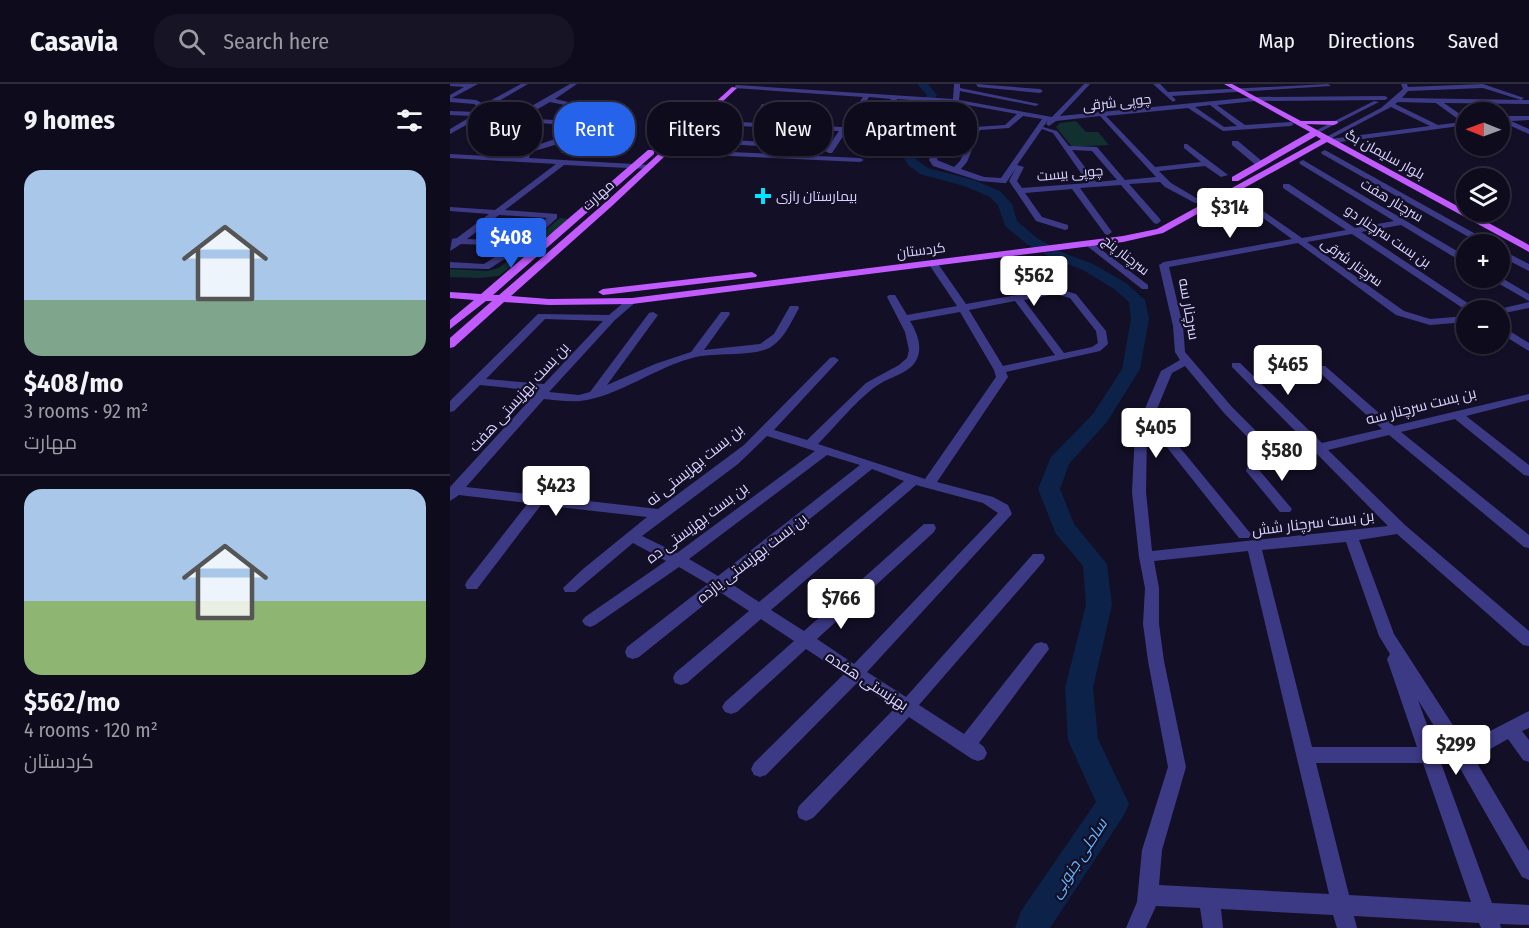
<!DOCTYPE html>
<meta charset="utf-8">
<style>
:root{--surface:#0e0b1c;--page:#171425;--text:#f1f3f6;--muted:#9b9ba3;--line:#2e2b3b;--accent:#2563eb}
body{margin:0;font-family:"Fira Sans Condensed",Cairo,sans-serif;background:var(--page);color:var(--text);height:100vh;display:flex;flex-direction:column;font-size:22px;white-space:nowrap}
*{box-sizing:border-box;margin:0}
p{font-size:20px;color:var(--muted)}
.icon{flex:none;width:33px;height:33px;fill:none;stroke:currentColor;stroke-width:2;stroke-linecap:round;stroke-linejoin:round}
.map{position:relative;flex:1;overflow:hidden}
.sheet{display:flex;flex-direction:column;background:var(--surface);width:450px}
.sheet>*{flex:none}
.banner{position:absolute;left:18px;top:18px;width:570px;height:54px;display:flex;gap:12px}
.needle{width:39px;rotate:271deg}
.buttons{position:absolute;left:1006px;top:18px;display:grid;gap:12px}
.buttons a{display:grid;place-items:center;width:54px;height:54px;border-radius:50%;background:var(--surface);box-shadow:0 2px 4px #0004,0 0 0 2px var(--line);font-size:30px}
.price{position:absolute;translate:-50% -51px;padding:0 14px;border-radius:6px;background:#fff;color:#222;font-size:20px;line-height:39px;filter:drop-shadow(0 2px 3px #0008)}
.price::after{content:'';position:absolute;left:50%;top:36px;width:18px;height:14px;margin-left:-9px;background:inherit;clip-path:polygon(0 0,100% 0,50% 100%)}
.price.selected{background:var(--accent);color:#fff}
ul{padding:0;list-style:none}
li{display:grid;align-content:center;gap:12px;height:318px;padding:0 24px}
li+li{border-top:2px solid var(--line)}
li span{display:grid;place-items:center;height:186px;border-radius:18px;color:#555}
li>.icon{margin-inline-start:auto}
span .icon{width:108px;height:108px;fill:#fffc;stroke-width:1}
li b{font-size:26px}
h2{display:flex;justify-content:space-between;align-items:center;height:72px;padding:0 24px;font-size:26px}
.pill{padding:0 21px;border-radius:24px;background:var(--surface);box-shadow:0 2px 4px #0004,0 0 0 2px var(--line);font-size:21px;line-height:54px}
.pill.selected{background:var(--accent);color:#fff}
header{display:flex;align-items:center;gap:36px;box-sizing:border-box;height:84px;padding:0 30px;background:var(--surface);border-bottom:2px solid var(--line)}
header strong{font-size:28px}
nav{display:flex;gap:33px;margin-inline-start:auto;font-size:21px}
.search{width:420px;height:54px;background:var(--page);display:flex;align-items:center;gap:15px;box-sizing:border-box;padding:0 21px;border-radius:24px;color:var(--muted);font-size:22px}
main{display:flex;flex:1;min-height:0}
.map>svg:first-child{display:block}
</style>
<header>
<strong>Casavia</strong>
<div class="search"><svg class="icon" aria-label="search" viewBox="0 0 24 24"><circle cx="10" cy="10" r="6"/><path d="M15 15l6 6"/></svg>Search here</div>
<nav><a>Map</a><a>Directions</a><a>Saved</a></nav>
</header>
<main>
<section class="sheet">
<h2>9 homes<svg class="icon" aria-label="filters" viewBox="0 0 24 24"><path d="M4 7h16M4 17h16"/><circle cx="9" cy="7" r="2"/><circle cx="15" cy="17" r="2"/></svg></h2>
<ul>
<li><span style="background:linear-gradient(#a9c7e8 70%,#7fa58c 0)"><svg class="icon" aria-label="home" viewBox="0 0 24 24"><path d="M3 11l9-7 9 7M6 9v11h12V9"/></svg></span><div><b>$408/mo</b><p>3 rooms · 92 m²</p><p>مهارت</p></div></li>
<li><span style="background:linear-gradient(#a9c7e8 60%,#8fb573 0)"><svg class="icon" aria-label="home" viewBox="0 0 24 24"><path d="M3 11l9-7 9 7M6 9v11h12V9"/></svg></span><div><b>$562/mo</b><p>4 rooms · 120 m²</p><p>کردستان</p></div></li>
</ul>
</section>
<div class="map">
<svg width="1079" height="844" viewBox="0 0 1079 844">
<rect width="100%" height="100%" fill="#130f26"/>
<path fill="#12302f" d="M626,37L636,48H648L659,61L622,63L606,43L610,39Z
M110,134L119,135L49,192L29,194L0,193V185L37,187L49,184Z"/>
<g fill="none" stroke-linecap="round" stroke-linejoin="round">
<path fill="#0c2248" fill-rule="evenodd" d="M467,0H478L487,11L460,64L467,76L478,84L524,96L550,107L562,120L567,137L587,154L614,169L643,180L676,199L695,216L699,235L690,285L657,338L619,380L610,405L624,440L657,480L662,521L643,604L648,655L679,720L674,731L600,844H565L571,827L646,718L618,656L615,604L636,521L633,482L606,450L588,405L601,373L643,330L672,285L681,235L679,218L664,205L633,186L604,175L577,160L555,142L548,121L540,113L514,102L470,90L458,81L448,64L477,11Z"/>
<path fill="#3d3a85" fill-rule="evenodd" d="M0,0H28L2,14L26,16L34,20L71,0H78L37,24L33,30V38L43,44L120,0H127L105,15L185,33L182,35L100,18L72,34L134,38L159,43L134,63L111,69V65L128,59L150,44L135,42L108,60L81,68L79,74L200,81L204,83L200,85L114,81L55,126L107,130V134L81,158L39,185L0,184V178L34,180L62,162L11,160L0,167L2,155L7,154L39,130L0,127V123L45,126L106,80L0,74V70L72,74L74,68L28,40L27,35L0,50V45L22,32L0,31V27L28,28L30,24L24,20L0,18V11L14,3L0,2ZM65,37L127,42L102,56L79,64L48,47ZM49,131L97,134L63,161V158L60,157L17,155Z
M504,0H510V4L589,20L586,22L510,7L509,16L602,33L634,0H640L610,32L805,13L935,12L938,14L935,16L805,17L767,21L795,41L841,38L844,40L841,42L773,47L738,24L656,32L705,83L751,78L734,64V60H737L778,91L771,93L755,82L709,87L721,99L748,115V119H745L715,103L710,98L679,100L710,135L711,137L707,140L704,139L671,101L630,104L662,148L658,151L655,150L622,105L575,109L592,133L618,141V145L615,146L586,137L559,97L566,84L556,99H553L530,97L483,82L479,76L501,19L447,15L416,68L412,70L408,68L441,15L419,13L382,69H379L375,67L389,47L248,40L245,38L248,36L392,43L413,13L284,4L286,1L503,15ZM507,19L567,30L555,41L525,43L510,77L504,83L487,76ZM760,21L787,42L774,43L745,23ZM573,32L592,35L551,94L534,93L511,85L517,78L530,46L559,44ZM650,32L706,93L675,96L647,63L619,62L607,47L593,43L598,36L596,40L599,42L606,37ZM592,45L603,49L638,99L572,104L567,97L574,83L567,81ZM622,66L642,67L667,96L646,98Z
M526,0L590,5L593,7L590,9L528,3Z
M703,0H710L718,8L878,0L881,2L722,12L726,16L723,18Z
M951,0H957L958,3L1033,0L1074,14L1071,16L1033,4L958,7L952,14L1079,16V20L994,19L1017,35V41L883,59H880V55H876V53L931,24L953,5ZM948,18L986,19L1012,38L988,41L945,20ZM941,23L980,42L880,55Z
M924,17L929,18L868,49L863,48Z
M312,20L359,22L362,24L359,26L310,23Z
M1050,32H1079V36L1061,37L1079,45V50L1050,37Z
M286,47L289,49L283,56L329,59L333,61L329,63L275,60V56Z
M782,57H788L813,78V82H807L782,61Z
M216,65L410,74L414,76L410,78L213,69V65Z
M875,66L1040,158L1041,160H1031L872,70L871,68Z
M853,76L1017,173V180L1014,179L951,141L911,148L1028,226L1017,227L902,150L857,158L954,227L980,235L1017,232V238L980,241L946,231L848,159L719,183L733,242L735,268L782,323L825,366H845L860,362L782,283V279H790L872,359L932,345L867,286V282H875L944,342L1079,310V316L1016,332L1079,381V392L1074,391L1005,335L951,348L1079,451V464L1074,463L939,351L878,366L955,441L1079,547V562L1073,561L947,450L909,456L944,550L1015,660L1079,627V644L1072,647L1079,656V678L1073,676L1058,655L1024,674L1079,767V796L1072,793L1007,679H991L1042,819L1079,821V841L1050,840L1051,844H1031L1029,839L904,832L907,844H887L883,831L771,825L773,844H753L750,824L706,822L696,844H676L687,818L692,766L718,683L698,577L693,540L695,504L689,473L682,408L685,348L711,287L730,276L725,268L723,242L709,181L714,178L842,155L780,110V106H783L852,154L896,146L833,104V100H839L905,144L944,137L850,80L849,78ZM735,282L774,329L814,370L798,381L796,387L830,428H840L842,425L809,386L825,374H845L866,369L938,442L702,467L696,408L697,348L700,342L789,454H799L801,450L704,332L722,289ZM896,458L929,552L940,570L937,575L967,663H862L812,466ZM798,467L879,810L709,801L712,766L736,683L714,577L709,540V504L704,477ZM968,616L997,663H985ZM866,679H973L1021,818L899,811Z
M640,157L698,201V205H692L637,162L636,160Z
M1050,165L1079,180V187L1050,172Z
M483,176L486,177L516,220L605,204L626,210L656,247L658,260L650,267L556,288L558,293L487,398L543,413L558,421L562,430L417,588L456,613L583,470H593L595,474L593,478L469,621L514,650L585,560L591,558L597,560L599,565L529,659L534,663L537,669L534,675L528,677L522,675L459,633L363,734L356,737L349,734L347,728L349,722L445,624L407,599L316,691L310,693L304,691L301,685L304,679L394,590L356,565L287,628L281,630L275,628L272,623L275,618L344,557L311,535L237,599L231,601L225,599L223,594L225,589L299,527L270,508L189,573L183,575L177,573L175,568L177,563L258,500L229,483L145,541L140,543L135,541L132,537L135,533L216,477L183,459L125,508H115L113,504L133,485L197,433L91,421L27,505H17L15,501L17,497L78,419L9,411L0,417V403L88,307L30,301L4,327L0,328V317L88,230L159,231L178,215H186L187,217L165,236L99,308L129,311L140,308L199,229L203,228L208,231L157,301L205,280L241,268L271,228H279L280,230L254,266L310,260L324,250L340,222H348L349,224C341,238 334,256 319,264C300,273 267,268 246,273C207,282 168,313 130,317C119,318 105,316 94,315L16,403L208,425L294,361L380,274L384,273L389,276L324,346L357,356L416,299L449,281L457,274L459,266L455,248L437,213L439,211H445L457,231L507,222L478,179ZM605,210L620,214L646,247L648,259L642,263L614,269L574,216ZM565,217L605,271L553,282L519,226ZM510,228L544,286L546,293L475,395L368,360C386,342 408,314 428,301C441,292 463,289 468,272C472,260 466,247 460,237ZM95,235L153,237L94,300L36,295ZM317,352L365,367L227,469L192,452L288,380ZM377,371L410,381L268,492L239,475ZM422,385L454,397L309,518L280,499ZM466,401L533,419L548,429L404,580L367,555L484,448L486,444L484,440H474L354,547L321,526Z
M1050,193L1079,210V217L1039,194Z
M1079,218V224L1050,230V226H1045Z
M1050,241L1079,259V267L1050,249Z"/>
<path fill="#c25bff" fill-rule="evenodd" d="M774,0H782L851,37H887L888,39L884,41L856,40L1079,161V168L877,58L713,149L673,158L182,220L99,221L54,218L4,263L0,264V254L42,217H36L0,245V236L24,216L0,214V208L31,210L198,66H204V70L43,211H49L157,117L282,3L287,4L163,121L61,212L99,215L182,214L673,152L707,145L871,55L866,52L788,97H782V93L860,48Z
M302,188L307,191L306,193L153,211L148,208L153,205Z"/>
</g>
<path fill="#00e5ff" stroke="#130f26" stroke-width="2" d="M310 103h6v6h6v6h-6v6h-6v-6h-6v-6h6z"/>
<g text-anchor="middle" stroke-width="4.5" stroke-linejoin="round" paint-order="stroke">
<g font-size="14" fill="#d9d4ff" stroke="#130f26">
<text transform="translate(667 18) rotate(-6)" y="5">چوپی شرقی</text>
<text transform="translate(935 70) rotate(29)" y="5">بلوار سلیمان بگ</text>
<text transform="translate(620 89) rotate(-5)" y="5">چوپی بیست</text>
<text transform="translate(148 111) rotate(-42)" y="5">مهارت</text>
<text transform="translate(942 116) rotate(31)" y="5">سرچنار هفت</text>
<text transform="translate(938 152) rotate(34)" y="5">بن بست سرچنار دو</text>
<text transform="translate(471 166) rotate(-7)" y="5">کردستان</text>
<text transform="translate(676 171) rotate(38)" y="5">سرچنار پنج</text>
<text transform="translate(902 178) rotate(36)" y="5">سرچنار شرقی</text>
</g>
<g font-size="14" fill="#d9d4ff" stroke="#130f26" text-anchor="start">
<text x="326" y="117">بیمارستان رازی</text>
</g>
<g font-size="15" fill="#d9d4ff" stroke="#130f26">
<text transform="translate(739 225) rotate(80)" y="5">سرچنار سه</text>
<text transform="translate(69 313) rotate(-48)" y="5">بن بست بهزیستی هفت</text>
<text transform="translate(971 322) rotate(-14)" y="5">بن بست سرچنار سه</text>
<text transform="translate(245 381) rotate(-39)" y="5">بن بست بهزیستی نه</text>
<text transform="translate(247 439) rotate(-37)" y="5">بن بست بهزیستی ده</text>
<text transform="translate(863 439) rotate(-7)" y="5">بن بست سرچنار شش</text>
<text transform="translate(302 474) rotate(-38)" y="5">بن بست بهزیستی یازده</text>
<text transform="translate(417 597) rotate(33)" y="5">بهزیستی هفده</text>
</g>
<g font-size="16" font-style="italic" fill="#62b6ff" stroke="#130f26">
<text transform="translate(628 774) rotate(-57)" y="6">ساحلی جنوبی</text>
</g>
</g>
</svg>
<div class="buttons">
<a><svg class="needle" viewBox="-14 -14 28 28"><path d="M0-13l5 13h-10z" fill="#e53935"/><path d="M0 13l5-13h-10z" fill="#9b9ba3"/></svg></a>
<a><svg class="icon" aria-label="layers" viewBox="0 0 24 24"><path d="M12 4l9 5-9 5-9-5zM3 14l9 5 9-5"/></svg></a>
<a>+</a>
<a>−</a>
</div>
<b class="price" style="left:780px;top:155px">$314</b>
<b class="price selected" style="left:61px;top:185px">$408</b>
<b class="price" style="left:584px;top:223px">$562</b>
<b class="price" style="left:838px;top:312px">$465</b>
<b class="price" style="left:706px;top:375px">$405</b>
<b class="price" style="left:832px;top:398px">$580</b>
<b class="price" style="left:106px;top:433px">$423</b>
<b class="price" style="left:391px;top:546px">$766</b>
<b class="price" style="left:1006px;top:692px">$299</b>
<div class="banner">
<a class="pill">Buy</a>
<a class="pill selected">Rent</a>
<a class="pill">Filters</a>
<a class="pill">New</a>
<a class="pill">Apartment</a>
</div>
</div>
</main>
